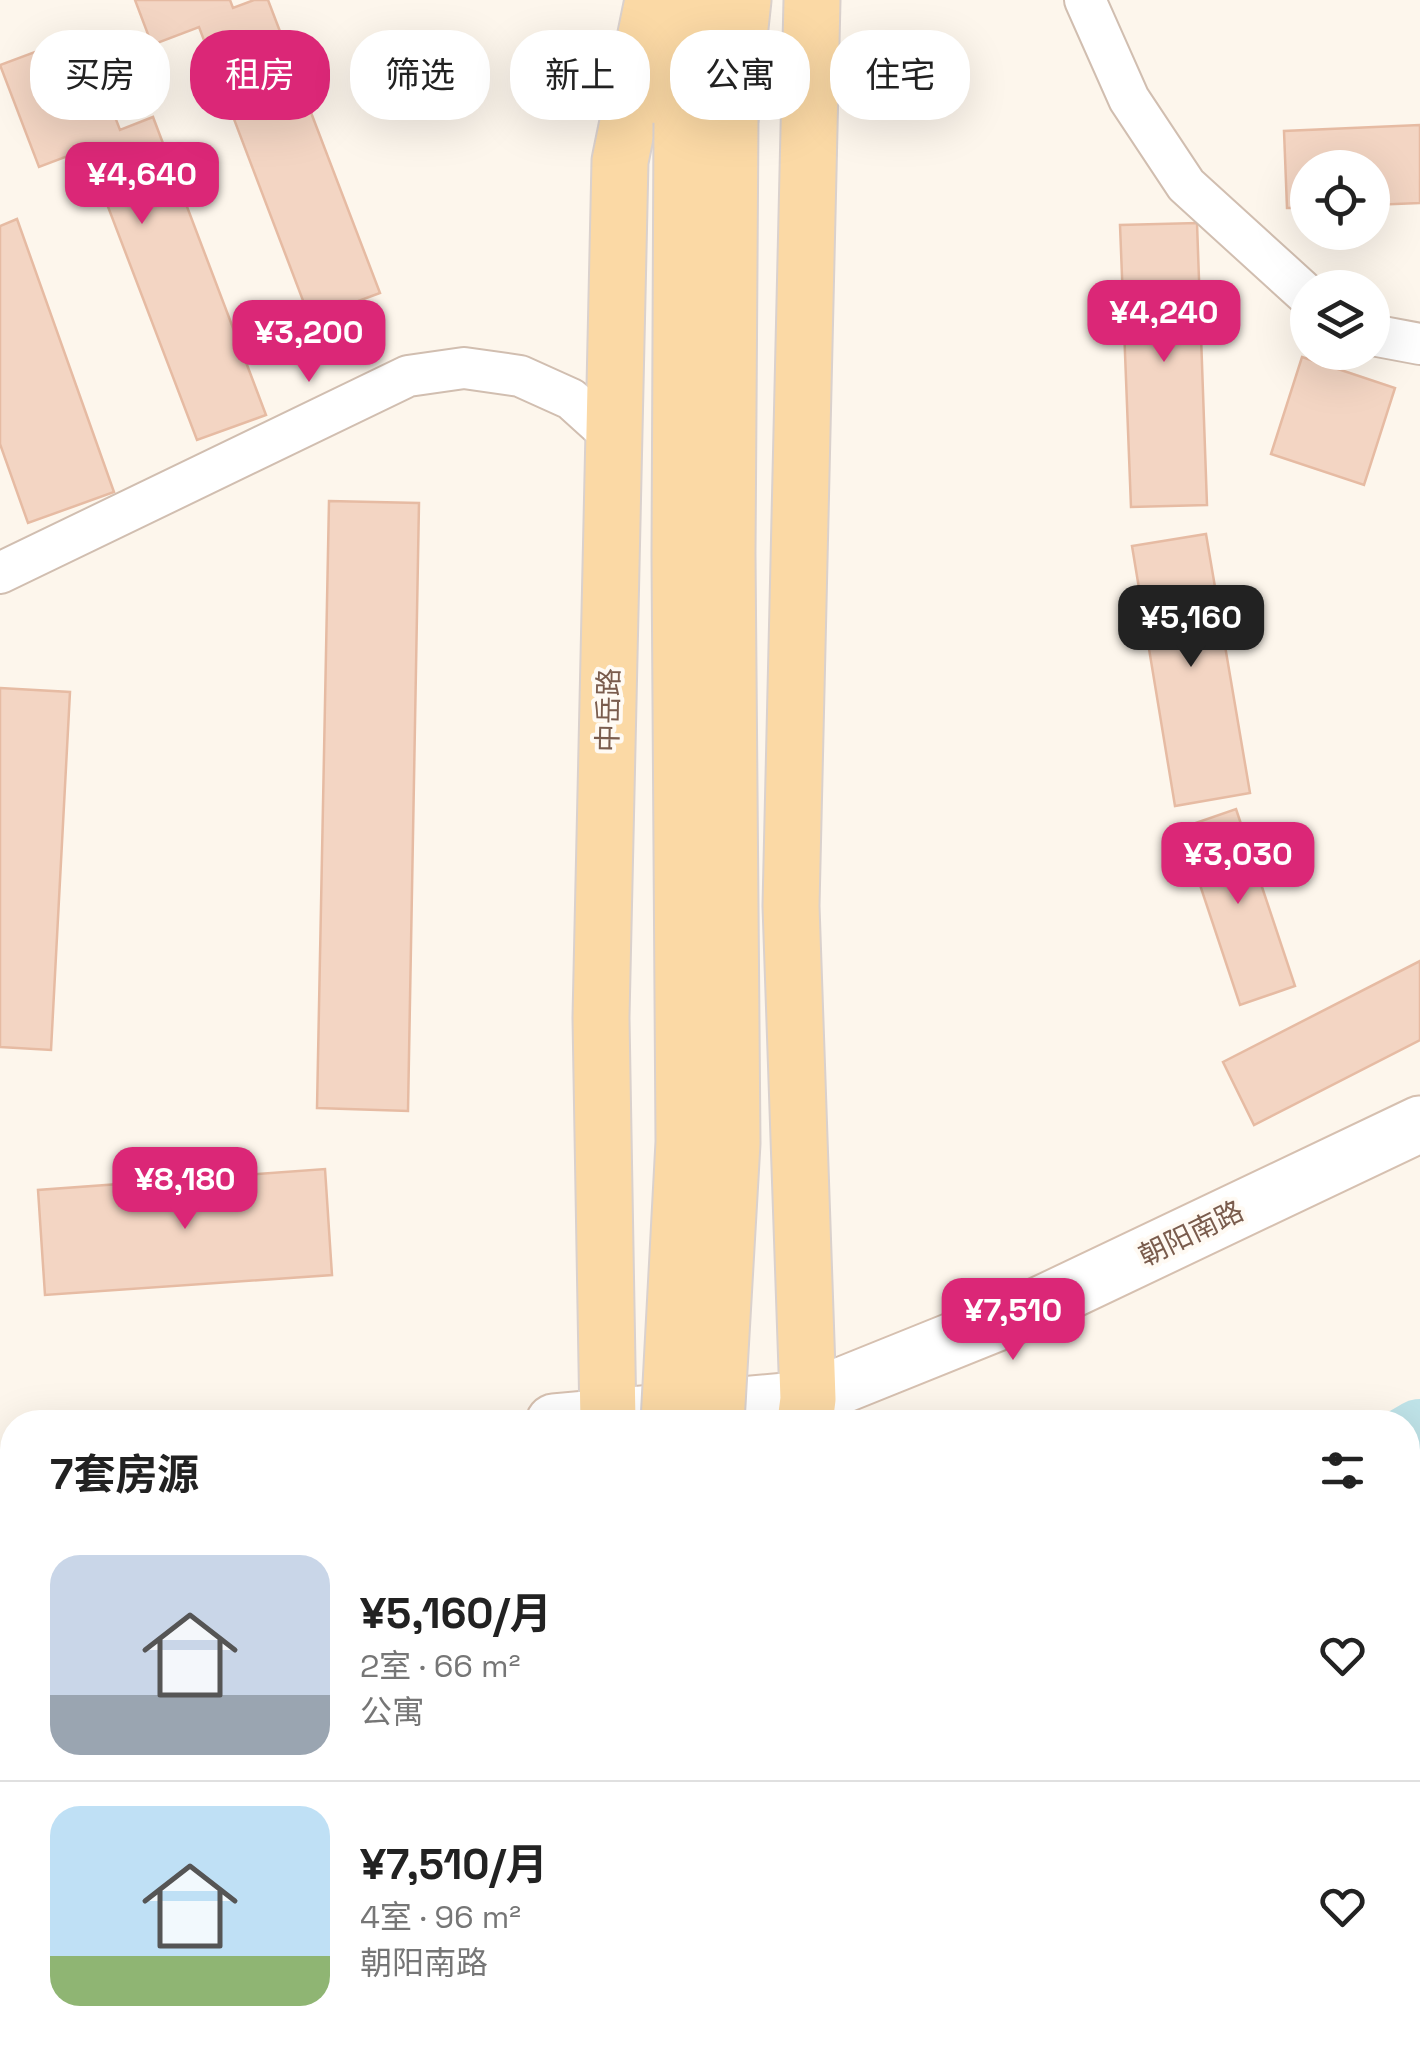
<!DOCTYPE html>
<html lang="zh">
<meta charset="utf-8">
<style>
:root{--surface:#fff;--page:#f2f2f2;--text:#222;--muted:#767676;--line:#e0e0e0;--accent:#db2777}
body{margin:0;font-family:"Space Grotesk","Noto Sans SC",sans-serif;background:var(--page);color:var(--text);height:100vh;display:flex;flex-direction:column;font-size:38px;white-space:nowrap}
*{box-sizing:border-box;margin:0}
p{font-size:32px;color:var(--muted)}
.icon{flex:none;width:55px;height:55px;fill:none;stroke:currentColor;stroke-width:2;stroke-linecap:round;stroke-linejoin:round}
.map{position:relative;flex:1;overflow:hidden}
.side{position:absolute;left:0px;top:1410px;width:1420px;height:640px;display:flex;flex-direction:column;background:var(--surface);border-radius:40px 40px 0 0;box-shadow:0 10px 40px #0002}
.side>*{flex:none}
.top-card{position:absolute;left:30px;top:30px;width:1360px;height:90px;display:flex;gap:20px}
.tools{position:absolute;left:1290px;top:150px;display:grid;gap:20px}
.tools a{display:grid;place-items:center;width:100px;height:100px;border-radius:50%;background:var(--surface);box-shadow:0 10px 40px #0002;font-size:50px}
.price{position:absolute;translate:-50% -85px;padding:0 22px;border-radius:20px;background:var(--accent);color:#fff;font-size:32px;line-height:65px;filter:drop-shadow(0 2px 5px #0008)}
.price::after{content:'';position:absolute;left:50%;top:60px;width:30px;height:22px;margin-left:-15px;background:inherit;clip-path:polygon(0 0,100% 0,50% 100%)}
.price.selected{background:#222;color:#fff}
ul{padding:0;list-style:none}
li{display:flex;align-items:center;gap:30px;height:250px;padding:0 50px}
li+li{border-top:2px solid var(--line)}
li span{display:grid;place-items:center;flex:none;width:280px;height:200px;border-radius:30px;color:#555}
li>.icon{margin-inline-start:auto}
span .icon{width:120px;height:120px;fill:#fffc;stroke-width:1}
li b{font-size:42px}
h2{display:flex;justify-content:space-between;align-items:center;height:120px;padding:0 50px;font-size:42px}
.pill{padding:0 35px;border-radius:40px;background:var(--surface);box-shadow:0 10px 40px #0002;font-size:35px;line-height:90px}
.pill.selected{background:var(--accent);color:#fff}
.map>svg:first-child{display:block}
</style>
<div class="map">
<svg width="1420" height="2050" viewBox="0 0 1420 2050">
<rect width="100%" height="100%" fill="#fdf6ec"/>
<path fill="#f5e8da" d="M0,2000H12V2038H485L483,2050H0Z"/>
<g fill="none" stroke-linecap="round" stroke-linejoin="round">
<path stroke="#bfe3e8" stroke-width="70" d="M1408,1441L1420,1434
M0,1827H12"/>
</g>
<path fill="#f3d5c3" stroke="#e6bba3" stroke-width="2.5" d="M135,0H230L233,8L254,0H268L380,293L310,319L199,27L152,45Z
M83,34L120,130L153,117L266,415L197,440L86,149L39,167L0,65Z
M1420,125V203L1372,205V168H1308V208H1287L1284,131Z
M17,219L114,492L28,523L0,444V226Z
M1197,223L1207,505L1131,507L1120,225Z
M1302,357L1395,388L1364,485L1271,454Z
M329,501L419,503L408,1111L317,1108Z
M1206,534L1250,793L1175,806L1132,546Z
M0,688L70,692L51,1050L0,1047Z
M1236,809L1295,986L1240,1005L1181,828Z
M1420,961V1040L1254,1125L1223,1062Z
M325,1169L332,1275L45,1295L38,1190Z
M938,2038H953L960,2050H916Z"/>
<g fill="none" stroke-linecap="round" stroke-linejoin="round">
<g stroke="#d1beb0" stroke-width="44">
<path id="street" d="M1085,0L1129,99L1186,185L1308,296
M1372,335L1420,344
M0,573L408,376L464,368L520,376L571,399L613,437"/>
</g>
<g stroke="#d6c0b0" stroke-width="59">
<path id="secondary" d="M554,1422L808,1399L1029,1310L1420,1124
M0,1482L12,1480"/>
</g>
<g stroke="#dad1cd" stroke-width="59">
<path id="primary" d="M730,119L743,0
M682,123L690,0
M608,1422L601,1018L620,161L653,0
M805,1422L808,1399L791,906L812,0
M561,2050L562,2038
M621,2050L622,2038
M668,2050L669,2038
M736,2050L738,2038"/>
</g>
<use href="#street" stroke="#fff" stroke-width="40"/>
<use href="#secondary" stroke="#fff" stroke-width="55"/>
<use href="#primary" stroke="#fbd9a5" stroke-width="55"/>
<g stroke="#dad1cd" stroke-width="59" stroke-linecap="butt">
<path id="primary-bridge" d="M669,1422L684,1142L680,554L682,123
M716,1422L732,1143L727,554L730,119"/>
</g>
<use href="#primary-bridge" stroke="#fbd9a5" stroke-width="55"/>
</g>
<g text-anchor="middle" stroke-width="8" stroke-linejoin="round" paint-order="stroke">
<g font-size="28" fill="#7a5c4d" stroke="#fffaf3">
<text transform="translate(608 710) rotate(-89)" y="10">中岳路</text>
<text transform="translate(1191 1233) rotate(-26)" y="10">朝阳南路</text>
</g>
</g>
</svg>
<div class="tools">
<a><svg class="icon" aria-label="locate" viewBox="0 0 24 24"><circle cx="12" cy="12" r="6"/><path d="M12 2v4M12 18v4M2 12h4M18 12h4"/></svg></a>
<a><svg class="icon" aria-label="layers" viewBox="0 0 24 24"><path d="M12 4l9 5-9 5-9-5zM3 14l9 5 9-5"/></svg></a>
</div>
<b class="price" style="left:142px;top:227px">¥4,640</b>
<b class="price" style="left:1164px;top:365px">¥4,240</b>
<b class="price" style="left:309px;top:385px">¥3,200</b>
<b class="price selected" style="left:1191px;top:670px">¥5,160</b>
<b class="price" style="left:1238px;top:907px">¥3,030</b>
<b class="price" style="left:185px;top:1232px">¥8,180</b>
<b class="price" style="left:1013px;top:1363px">¥7,510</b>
<div class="top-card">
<a class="pill">买房</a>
<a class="pill selected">租房</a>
<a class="pill">筛选</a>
<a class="pill">新上</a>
<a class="pill">公寓</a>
<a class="pill">住宅</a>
</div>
<section class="side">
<h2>7套房源<svg class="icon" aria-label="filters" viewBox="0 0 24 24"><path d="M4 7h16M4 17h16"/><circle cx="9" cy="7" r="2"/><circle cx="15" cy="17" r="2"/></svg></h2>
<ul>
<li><span style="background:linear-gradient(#c9d6e8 70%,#9aa5b1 0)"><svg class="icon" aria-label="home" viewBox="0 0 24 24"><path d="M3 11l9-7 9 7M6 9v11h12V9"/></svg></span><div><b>¥5,160/月</b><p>2室 · 66 m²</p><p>公寓</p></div><svg class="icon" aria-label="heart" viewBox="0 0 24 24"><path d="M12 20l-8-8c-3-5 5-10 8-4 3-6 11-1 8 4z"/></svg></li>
<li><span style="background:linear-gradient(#bfe0f5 75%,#8fb573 0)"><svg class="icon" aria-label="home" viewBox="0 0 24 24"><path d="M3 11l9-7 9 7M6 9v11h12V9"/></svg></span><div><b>¥7,510/月</b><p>4室 · 96 m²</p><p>朝阳南路</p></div><svg class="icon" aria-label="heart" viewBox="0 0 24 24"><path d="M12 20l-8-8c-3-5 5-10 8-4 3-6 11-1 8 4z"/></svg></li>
</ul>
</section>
</div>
